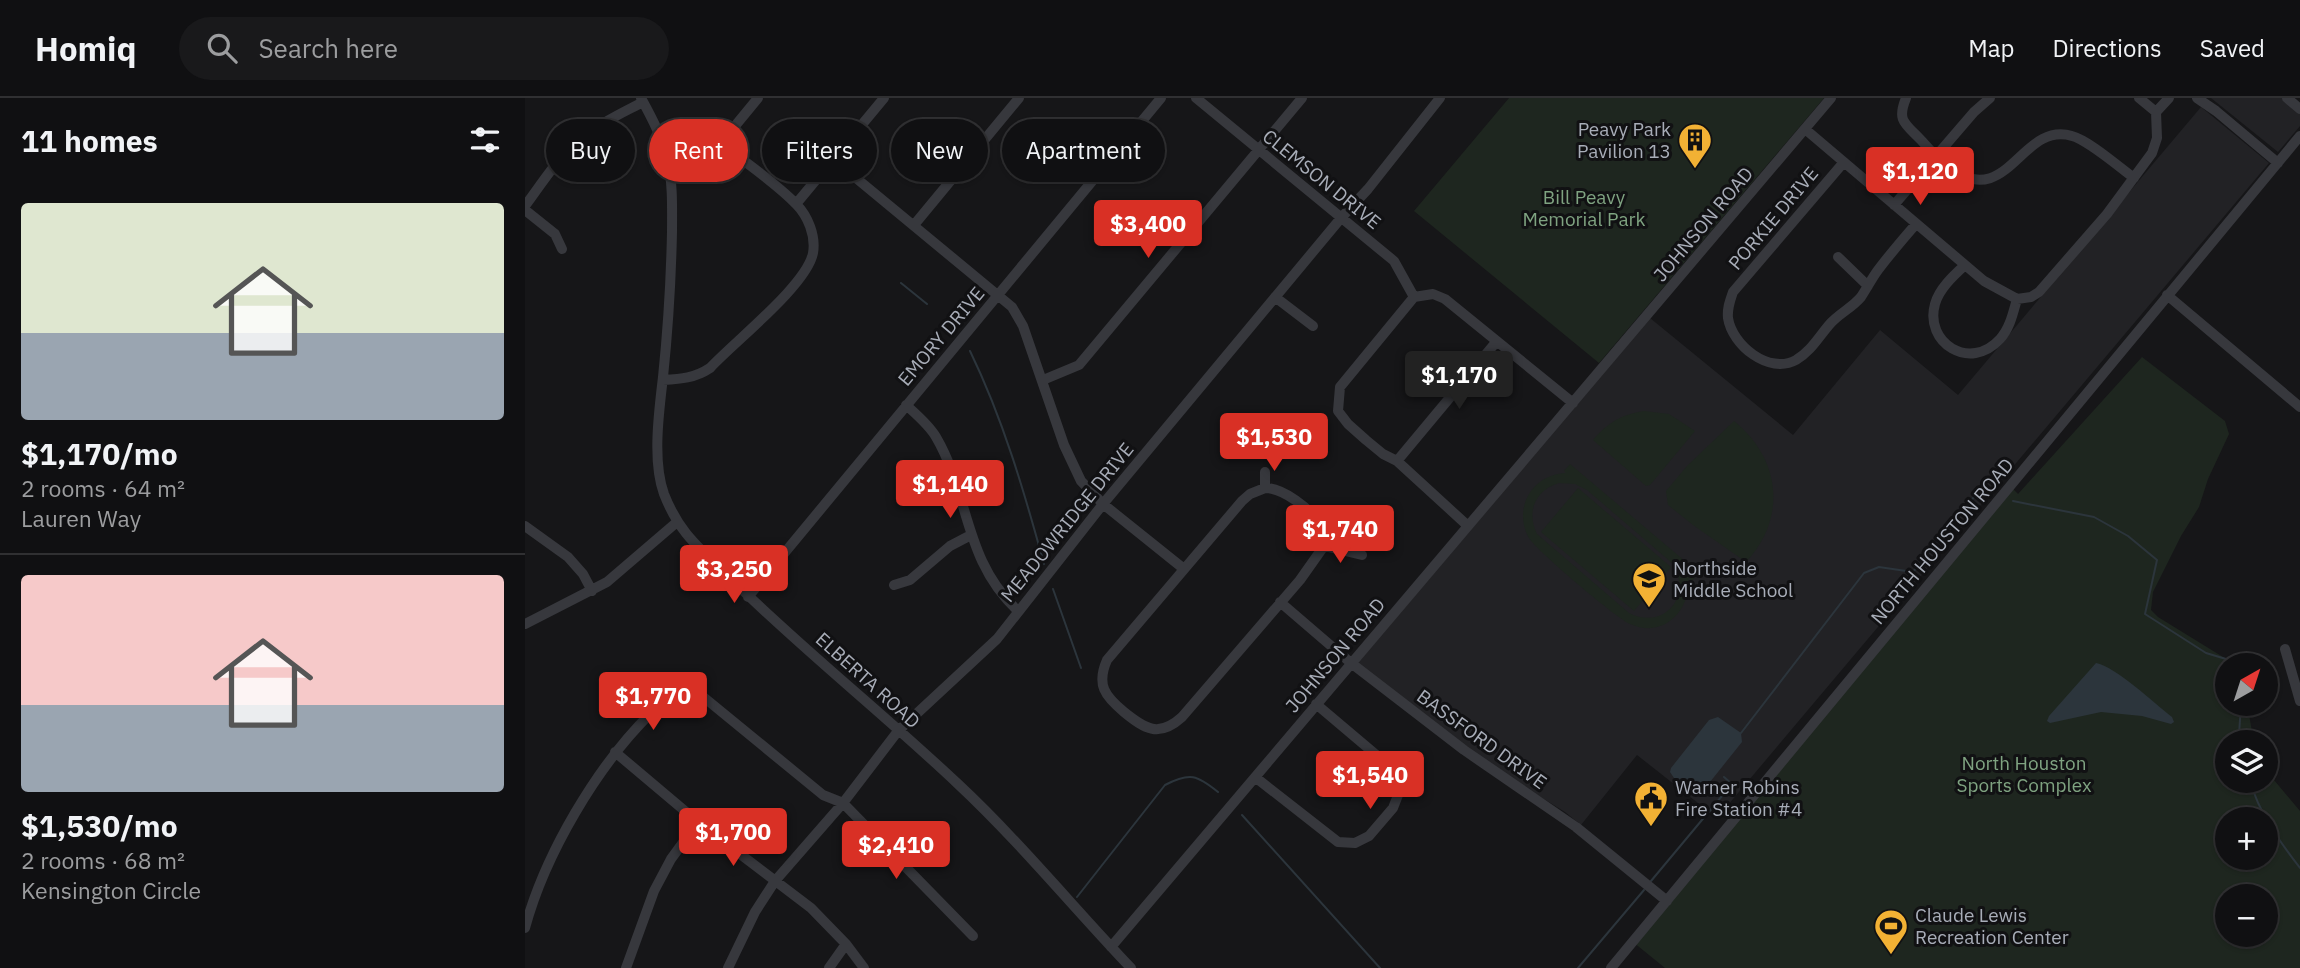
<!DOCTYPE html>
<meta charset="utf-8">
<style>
:root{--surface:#101012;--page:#19191b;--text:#f1f3f6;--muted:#9c9d9f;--line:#303032;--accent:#d93025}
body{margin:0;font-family:"IBM Plex Sans",sans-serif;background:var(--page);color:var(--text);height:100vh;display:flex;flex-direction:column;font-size:26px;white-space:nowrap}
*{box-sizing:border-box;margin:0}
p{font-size:23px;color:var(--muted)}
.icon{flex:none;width:38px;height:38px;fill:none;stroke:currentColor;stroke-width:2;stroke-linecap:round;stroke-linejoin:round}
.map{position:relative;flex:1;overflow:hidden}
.details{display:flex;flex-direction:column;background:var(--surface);width:525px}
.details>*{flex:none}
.banner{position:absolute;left:21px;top:21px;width:665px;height:63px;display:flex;gap:14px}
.needle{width:46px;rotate:39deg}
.controls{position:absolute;left:1690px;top:555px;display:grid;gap:14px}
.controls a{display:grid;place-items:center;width:63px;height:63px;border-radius:50%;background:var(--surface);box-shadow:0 2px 5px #0004,0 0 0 2px var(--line);font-size:35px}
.price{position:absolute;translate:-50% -60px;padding:0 16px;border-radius:7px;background:var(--accent);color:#fff;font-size:23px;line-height:46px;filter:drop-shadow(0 2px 4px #0008)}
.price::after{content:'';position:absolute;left:50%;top:42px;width:21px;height:16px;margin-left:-10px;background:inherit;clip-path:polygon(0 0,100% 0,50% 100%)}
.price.selected{background:#222;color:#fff}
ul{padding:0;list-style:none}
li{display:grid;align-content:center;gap:14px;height:371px;padding:0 21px}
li+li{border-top:2px solid var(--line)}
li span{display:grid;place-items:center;height:217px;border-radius:7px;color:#555}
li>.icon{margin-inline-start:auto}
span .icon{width:126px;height:126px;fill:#fffc;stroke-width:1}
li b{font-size:30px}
h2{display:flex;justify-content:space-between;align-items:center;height:84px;padding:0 21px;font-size:30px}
.tag{padding:0 24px;border-radius:32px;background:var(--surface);box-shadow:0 2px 5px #0004,0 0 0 2px var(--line);font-size:24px;line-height:63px}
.tag.selected{background:var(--accent);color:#fff}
header{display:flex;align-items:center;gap:42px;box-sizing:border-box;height:98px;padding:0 35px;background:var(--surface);border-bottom:2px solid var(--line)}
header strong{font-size:33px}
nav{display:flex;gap:38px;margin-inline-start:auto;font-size:24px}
.search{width:490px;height:63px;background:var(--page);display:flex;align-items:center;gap:18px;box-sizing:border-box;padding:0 24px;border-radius:38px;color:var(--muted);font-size:26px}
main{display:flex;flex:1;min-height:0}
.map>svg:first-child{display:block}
</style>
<header>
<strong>Homiq</strong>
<div class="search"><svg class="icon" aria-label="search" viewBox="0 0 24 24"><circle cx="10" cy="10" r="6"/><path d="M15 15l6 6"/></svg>Search here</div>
<nav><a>Map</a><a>Directions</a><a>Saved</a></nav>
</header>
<main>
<section class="details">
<h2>11 homes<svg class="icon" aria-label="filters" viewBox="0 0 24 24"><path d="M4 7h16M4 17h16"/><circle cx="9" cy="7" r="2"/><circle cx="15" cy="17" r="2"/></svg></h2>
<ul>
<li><span style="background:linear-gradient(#dfe7d0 60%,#9aa5b1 0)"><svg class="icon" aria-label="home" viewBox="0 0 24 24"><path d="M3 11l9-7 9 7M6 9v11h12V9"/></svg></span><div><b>$1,170/mo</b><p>2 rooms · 64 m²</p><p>Lauren Way</p></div></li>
<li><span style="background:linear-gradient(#f6c9c9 60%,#9aa5b1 0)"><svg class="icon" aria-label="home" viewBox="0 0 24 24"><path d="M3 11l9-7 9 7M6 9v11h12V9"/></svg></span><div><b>$1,530/mo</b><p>2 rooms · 68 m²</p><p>Kensington Circle</p></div></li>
</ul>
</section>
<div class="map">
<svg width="1775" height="870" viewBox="0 0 1775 870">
<rect width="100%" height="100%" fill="#161618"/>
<path fill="#222225" d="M1686,0H1757L1775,15V28L1753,54Z
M1676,9L1744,65L1192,720L1112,657L1056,727L1040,714L964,667L833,565L1125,220L1268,337L1355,232L1433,297Z"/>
<path fill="#1e261f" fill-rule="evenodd" d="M984,0H1299L1074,265L889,113Z
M1617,259L1700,323L1704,336L1683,381L1674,409L1656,438L1628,494L1626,512L1633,519L1711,567H1703V606H1722L1729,644H1703V682H1741V669L1749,682L1775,713V870H1140L1108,844L1485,388L1493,396ZM1703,721H1741V760H1703ZM1703,798H1741V836H1703Z
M1119,313L1144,316L1170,333L1125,387L1121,388L1068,342C1082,325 1097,316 1119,313Z
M1209,323C1255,360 1263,419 1221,464L1168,427L1143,407L1141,393L1162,368Z
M1045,366L1174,475L1167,483L1164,480C1165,513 1139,541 1105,526C1091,520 1011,452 1004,440C987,410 1008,376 1041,375L1039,373ZM1034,385L1050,386L1062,392L1147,465C1169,497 1139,533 1104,515L1012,436C1001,414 1010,392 1034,385Z
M1053,390L1146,469L1109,513L1016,434Z"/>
<path fill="#2c353c" d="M1571,565C1590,568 1630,606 1647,619L1649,624L1646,626L1617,618L1576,614L1525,625L1522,623L1524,618Z
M1193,619L1216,635L1217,644L1177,694L1169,696L1149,680L1145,674L1146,670L1184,622Z"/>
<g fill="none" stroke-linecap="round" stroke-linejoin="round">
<path stroke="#2c353c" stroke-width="2" d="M376,185L402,206
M445,253C478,321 499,393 519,466
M1488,403L1569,419L1603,438L1632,462L1620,516L1681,555L1701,561L1705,567
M1422,432L1458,388
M528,491L556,570
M1216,635L1339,475L1354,469L1388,474L1417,438
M1716,644L1714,637L1716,606
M1725,682C1733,714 1755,744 1775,770
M717,717L855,870
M1126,783L1207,686L1199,679
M552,799L640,687C665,674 672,677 693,694
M1053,870L1119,792"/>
<path stroke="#37383d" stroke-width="10" d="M116,0C127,20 138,41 143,64C148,87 147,111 147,134C146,182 143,231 138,279C134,314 127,363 139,396C155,437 176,451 205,480C278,552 358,615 433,686C494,743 548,809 606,870
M671,0L869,163L889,199
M1381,0C1372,22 1379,25 1394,40C1404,50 1413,63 1425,71C1484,112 1496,23 1547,38C1563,42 1594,69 1609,80
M1614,0L1631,14
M1672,0L1691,13L1753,65
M1762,0L1775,11
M1280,31L1459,183L1492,201L1506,199L1514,194L1582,116L1627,55L1632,40L1631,14L1644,0
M136,39C158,33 175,34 196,45C219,64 250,84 271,106C283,118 291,138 288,155C282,187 209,244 185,270C170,280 156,281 138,282
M196,45L233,0
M308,61L487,209L498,228L539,347L556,383L578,406L659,471
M1319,64L1208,194C1205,203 1202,210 1203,220C1207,247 1244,277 1271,262C1286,253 1293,240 1304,227C1313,216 1327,210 1336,199C1342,190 1347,180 1353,172C1365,156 1378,141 1391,126
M271,106L359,0
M1369,107L1449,14L1465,0
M0,108C17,85 34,58 56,40C75,25 97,15 118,4
M0,112L30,136L37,151
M389,127L494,0
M1313,159L1343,188
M1440,167C1428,178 1414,191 1410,206C1399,245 1445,274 1475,241C1485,230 1488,215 1492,201
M1642,197L1775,309
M750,199L788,228
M518,282L554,267L777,0
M381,307C392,317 404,327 411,339C445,397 438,462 493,513
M872,363L972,243
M740,374V390
M740,390C758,390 786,411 794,426C798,433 798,441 799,448L775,482L657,619C634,640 620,631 599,614C580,598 571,587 582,562L717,403L725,396Z
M0,428L43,459L58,476L67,493
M943,428L872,363L858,356L841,342L823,326L813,313L815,289L889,199L908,196L920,201L1048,305
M799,448L837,457
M369,487L385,482L425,448L446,437
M223,499L636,0
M755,504L826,565L939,652L1051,729L1142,803
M0,526L82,484L152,424
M1760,551L1775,603
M90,654L173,724L286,810L321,846L339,870
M730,679L813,744L830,745L844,738L868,710L875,692L873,683L870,674L862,666L791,606
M0,830C20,756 72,668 126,615C132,609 138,600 145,596C155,590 166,595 176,597L298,697L318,705L448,838
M586,849L1306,0
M101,870L129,793L146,761L173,724
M203,870L230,814L250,783L318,705L373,633L472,541L578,406L816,120L843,91L915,0
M304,870L321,846
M1086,870L1775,38"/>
</g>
<defs>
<g id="building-pin" transform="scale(1.75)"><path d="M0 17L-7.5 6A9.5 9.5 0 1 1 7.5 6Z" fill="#f2b134" stroke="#111113"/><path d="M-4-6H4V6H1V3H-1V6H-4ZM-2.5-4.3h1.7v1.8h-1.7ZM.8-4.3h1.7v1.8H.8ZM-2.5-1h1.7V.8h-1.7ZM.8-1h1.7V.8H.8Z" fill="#111"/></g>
<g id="school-pin" transform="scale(1.75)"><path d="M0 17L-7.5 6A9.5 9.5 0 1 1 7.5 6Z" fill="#f2b134" stroke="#111113"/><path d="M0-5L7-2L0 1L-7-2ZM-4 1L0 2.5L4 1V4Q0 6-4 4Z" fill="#111"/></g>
<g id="civic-pin" transform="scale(1.75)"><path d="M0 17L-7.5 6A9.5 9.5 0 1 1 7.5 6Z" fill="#f2b134" stroke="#111113"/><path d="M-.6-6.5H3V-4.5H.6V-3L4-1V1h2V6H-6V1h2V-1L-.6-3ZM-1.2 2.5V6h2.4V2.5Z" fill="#111"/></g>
<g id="stadium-pin" transform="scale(1.75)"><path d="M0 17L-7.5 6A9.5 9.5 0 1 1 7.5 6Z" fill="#f2b134" stroke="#111113"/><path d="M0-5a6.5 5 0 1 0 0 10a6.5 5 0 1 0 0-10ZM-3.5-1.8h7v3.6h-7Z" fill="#111"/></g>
</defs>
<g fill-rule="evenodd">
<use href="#building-pin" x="1170" y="42"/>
<use href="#school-pin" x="1124" y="481"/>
<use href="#civic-pin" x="1126" y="700"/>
<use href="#stadium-pin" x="1366" y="828"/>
</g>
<g text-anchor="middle" stroke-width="6" stroke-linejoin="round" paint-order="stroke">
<g font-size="19" fill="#a8adb8" stroke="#111113" text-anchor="start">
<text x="1146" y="38" text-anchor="end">Peavy Park<tspan x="1146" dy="22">Pavilion 13</tspan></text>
<text x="1148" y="477">Northside<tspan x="1148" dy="22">Middle School</tspan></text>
<text x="1150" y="696">Warner Robins<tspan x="1150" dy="22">Fire Station #4</tspan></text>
<text x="1390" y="824">Claude Lewis<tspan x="1390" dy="22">Recreation Center</tspan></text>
</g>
<g font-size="19" fill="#a8adb8" stroke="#111113">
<text transform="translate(797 81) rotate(39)" y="7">CLEMSON DRIVE</text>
<text transform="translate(1248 120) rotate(-50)" y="7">PORKIE DRIVE</text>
<text transform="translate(1178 126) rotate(-50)" y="7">JOHNSON ROAD</text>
<text transform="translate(416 238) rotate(-50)" y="7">EMORY DRIVE</text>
<text transform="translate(542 424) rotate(-51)" y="7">MEADOWRIDGE DRIVE</text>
<text transform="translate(1417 443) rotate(-50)" y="7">NORTH HOUSTON ROAD</text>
<text transform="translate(810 557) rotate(-50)" y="7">JOHNSON ROAD</text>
<text transform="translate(343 582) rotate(42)" y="7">ELBERTA ROAD</text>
<text transform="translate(957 641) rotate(36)" y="7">BASSFORD DRIVE</text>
</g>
<g font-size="19" fill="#7fa381" stroke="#111113">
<text x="1059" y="106">Bill Peavy<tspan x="1059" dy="22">Memorial Park</tspan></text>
<text x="1499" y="672">North Houston<tspan x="1499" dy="22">Sports Complex</tspan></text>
</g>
</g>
</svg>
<div class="controls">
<a><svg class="needle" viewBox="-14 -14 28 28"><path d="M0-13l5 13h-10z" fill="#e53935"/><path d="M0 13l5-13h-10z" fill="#9c9d9f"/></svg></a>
<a><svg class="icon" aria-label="layers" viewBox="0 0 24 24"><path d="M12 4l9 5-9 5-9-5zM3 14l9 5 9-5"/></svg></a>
<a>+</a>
<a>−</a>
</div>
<b class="price" style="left:1395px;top:109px">$1,120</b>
<b class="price" style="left:623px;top:162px">$3,400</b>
<b class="price selected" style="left:934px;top:313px">$1,170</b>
<b class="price" style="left:749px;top:375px">$1,530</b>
<b class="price" style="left:425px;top:422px">$1,140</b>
<b class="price" style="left:815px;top:467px">$1,740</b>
<b class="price" style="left:209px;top:507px">$3,250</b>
<b class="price" style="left:128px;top:634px">$1,770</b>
<b class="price" style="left:845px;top:713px">$1,540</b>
<b class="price" style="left:208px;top:770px">$1,700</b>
<b class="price" style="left:371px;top:783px">$2,410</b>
<div class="banner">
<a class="tag">Buy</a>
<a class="tag selected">Rent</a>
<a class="tag">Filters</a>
<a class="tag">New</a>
<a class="tag">Apartment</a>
</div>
</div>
</main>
